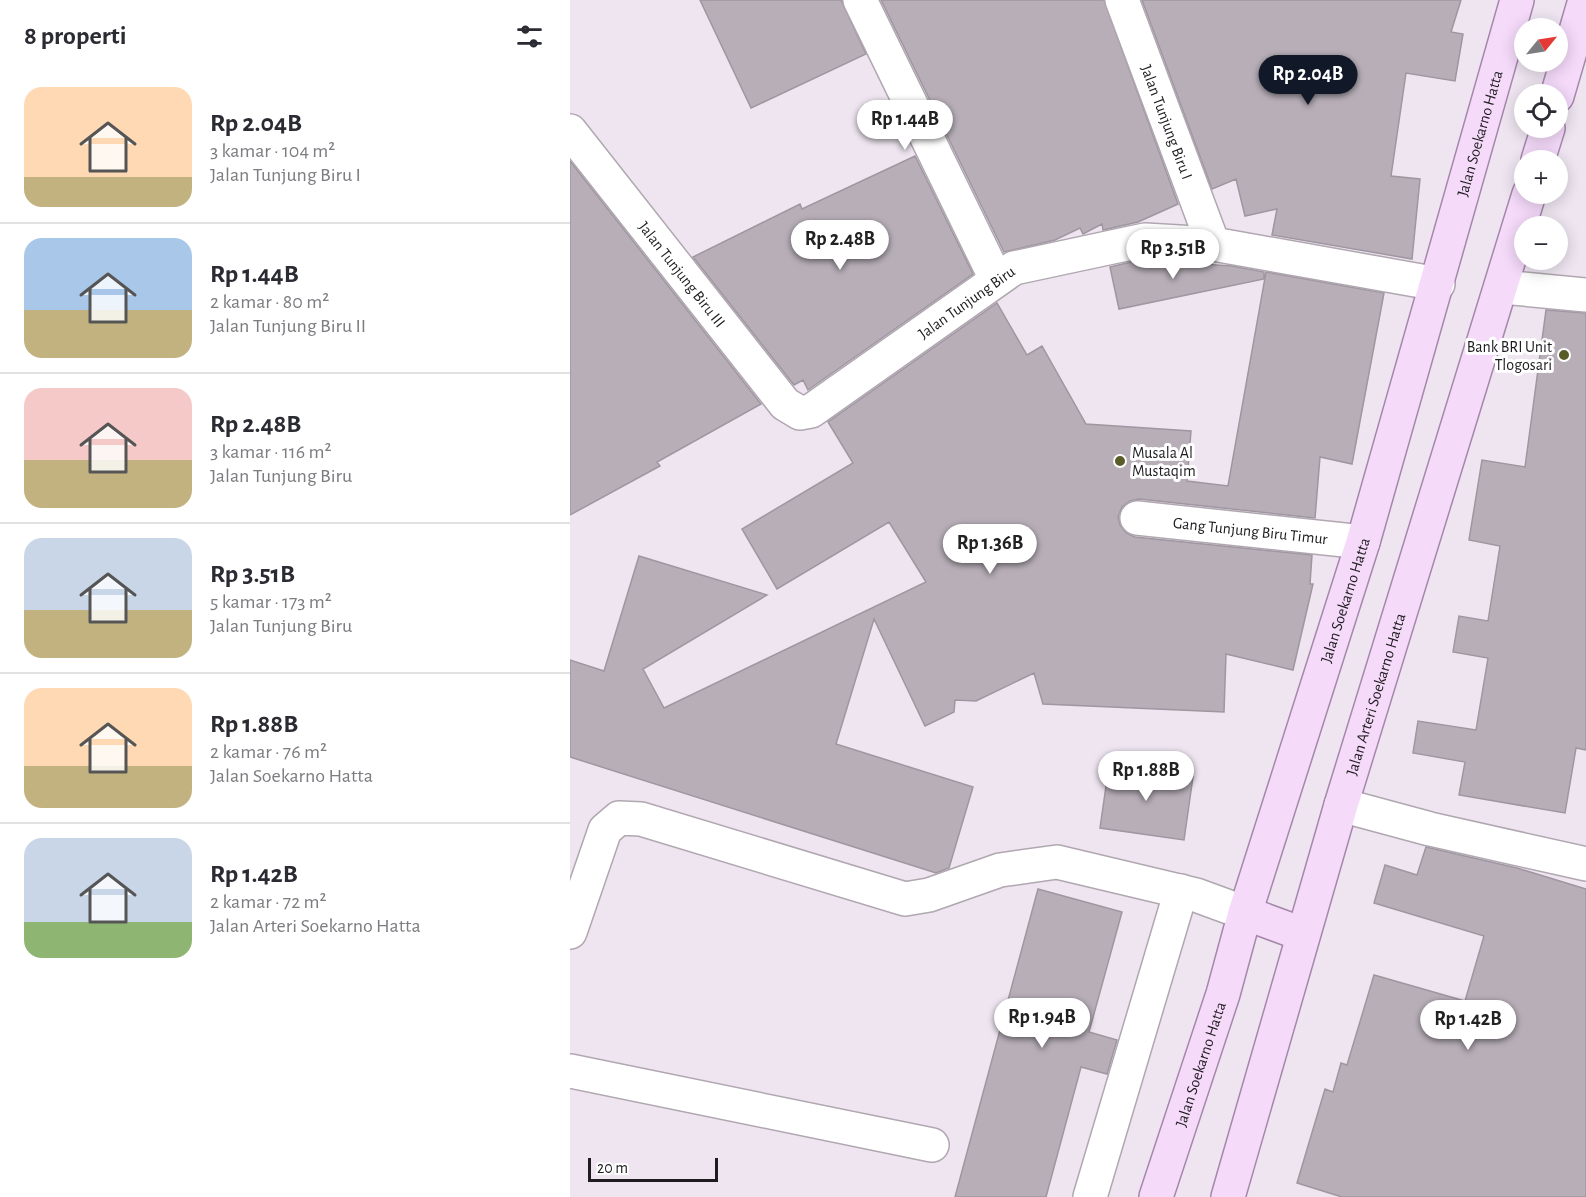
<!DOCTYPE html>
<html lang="id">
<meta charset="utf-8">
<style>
:root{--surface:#fff;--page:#f2f2f3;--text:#2b2b33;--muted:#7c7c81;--line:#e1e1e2;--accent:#111827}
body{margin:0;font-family:"Alegreya Sans",sans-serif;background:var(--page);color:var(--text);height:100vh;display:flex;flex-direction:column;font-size:22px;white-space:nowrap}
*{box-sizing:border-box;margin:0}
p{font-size:20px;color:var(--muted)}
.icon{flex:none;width:33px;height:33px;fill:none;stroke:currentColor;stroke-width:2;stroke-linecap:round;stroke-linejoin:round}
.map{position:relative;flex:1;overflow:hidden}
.panel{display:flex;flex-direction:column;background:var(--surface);width:570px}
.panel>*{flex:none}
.needle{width:39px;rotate:60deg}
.tools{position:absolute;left:944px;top:18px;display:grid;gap:12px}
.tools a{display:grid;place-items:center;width:54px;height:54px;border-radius:50%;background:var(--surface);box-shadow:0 3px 15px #0003;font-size:30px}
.scale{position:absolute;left:18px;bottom:15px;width:130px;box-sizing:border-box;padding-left:6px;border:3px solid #1f1c20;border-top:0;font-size:16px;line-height:21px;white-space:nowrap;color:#1f1c20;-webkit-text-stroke:4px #fff;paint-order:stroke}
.price{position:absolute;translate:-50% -51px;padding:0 14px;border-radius:21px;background:#fff;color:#222;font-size:20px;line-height:39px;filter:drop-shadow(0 2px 3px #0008)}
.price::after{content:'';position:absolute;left:50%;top:36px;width:18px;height:14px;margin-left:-9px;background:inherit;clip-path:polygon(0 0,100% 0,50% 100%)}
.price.current{background:var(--accent);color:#fff}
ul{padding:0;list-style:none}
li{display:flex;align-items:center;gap:18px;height:150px;padding:0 24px}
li+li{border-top:2px solid var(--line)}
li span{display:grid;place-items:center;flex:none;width:168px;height:120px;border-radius:18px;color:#555}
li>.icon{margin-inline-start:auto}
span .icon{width:72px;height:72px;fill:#fffc;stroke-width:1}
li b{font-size:26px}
h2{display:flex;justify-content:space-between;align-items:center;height:72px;padding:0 24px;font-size:26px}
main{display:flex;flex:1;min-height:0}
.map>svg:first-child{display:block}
</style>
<main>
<section class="panel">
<h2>8 properti<svg class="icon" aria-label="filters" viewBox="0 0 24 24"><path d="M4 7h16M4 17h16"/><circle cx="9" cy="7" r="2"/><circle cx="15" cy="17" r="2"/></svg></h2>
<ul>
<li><span style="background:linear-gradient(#ffd9b3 75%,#c2b280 0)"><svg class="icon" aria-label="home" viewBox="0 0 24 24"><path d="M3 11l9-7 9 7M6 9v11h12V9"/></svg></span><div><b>Rp 2.04B</b><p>3 kamar · 104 m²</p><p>Jalan Tunjung Biru I</p></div></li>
<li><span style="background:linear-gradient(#a9c7e8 60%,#c2b280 0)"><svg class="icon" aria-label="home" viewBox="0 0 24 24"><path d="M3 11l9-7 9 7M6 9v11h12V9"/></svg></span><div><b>Rp 1.44B</b><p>2 kamar · 80 m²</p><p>Jalan Tunjung Biru II</p></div></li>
<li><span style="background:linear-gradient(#f6c9c9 60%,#c2b280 0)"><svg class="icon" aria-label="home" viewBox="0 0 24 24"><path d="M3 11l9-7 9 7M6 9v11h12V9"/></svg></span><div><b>Rp 2.48B</b><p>3 kamar · 116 m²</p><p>Jalan Tunjung Biru</p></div></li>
<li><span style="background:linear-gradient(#c9d6e8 60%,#c2b280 0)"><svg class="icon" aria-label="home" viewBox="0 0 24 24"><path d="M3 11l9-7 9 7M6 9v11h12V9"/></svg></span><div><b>Rp 3.51B</b><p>5 kamar · 173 m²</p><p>Jalan Tunjung Biru</p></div></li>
<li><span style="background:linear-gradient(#ffd9b3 65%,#c2b280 0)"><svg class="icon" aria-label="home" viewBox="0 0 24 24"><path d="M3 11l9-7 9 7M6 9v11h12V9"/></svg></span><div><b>Rp 1.88B</b><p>2 kamar · 76 m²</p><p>Jalan Soekarno Hatta</p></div></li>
<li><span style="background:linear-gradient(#c9d6e8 70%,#8fb573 0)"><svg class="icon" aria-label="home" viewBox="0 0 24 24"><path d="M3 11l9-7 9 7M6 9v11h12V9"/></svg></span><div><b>Rp 1.42B</b><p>2 kamar · 72 m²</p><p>Jalan Arteri Soekarno Hatta</p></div></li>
</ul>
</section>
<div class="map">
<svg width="1016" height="1197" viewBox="0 0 1016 1197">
<rect width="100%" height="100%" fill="#eee5f0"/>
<path fill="#b7aeb8" stroke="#9e96a0" stroke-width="1.5" d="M130,0H271L296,54L181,108Z
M311,0H534L608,204L568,222L533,230L532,224L513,234L510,228L485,240L434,252Z
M572,0H891L881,32L893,34L885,81L836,73L821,176L850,179L842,259L702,235L707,209L675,216L666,179L642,189Z
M345,156L403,274L238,390L233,380L224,385L123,257L230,204L232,209Z
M0,161L191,404L87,462L90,466L0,515Z
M569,260L662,266L694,272V279L549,309L540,267Z
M696,272L814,293L782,464L750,457L745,518L569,499L560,501L552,507L548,517L550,525L556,533L565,537L742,555L740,584H743L723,670L656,654L654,712L473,704L464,673L406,701L385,700L384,712L355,726L304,619L266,744L403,787L379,868L366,873L0,757V660L34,671L69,556L197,595L73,669L94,708L356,582L319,522L207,589L172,529L283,463L258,422L427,303L457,355L472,346L516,424L621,431L617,481L658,486Z
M976,310L1016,313V750L1006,748L995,813L889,795L895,762L843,753L848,721L906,730L918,658L883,652L889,616L918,621L930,546L899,540L912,460L955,467Z
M539,765L623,777L614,840L530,828Z
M856,847L947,868L1016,889V1197H772L727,1183L755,1089L763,1092L771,1063L777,1065L804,975L895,1001L914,936L804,903L815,865L847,875Z
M468,889L552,912L519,1032L547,1040L537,1074L511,1067L476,1197H385Z"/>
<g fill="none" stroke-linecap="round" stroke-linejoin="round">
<g stroke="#b0a7b1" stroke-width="36">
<g id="minor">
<path d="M290,0L426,279"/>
<path id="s1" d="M552,0L643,244"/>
<path id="s2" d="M0,131L215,404L230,413L241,411L444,268L575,240L643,244L868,284"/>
<path d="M932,287L1016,295"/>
<path id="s3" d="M567,518L793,542"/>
<path d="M771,805L860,829L1016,864"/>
<path d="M0,932L35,830L49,818L71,819L335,899L359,895L430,870L487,862L626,895L675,913"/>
<path d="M0,1071L362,1145"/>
<path d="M520,1197L611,891"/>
</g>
</g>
<g stroke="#a687ac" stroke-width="36">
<g id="major">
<path d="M987,96L1015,0"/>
<path d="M968,160L978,128"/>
<path d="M675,913L732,934"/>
<path id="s4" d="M586,1197L653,994L675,913L793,542L947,0"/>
<path id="s5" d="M658,1197L771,805L959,194"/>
</g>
</g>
<use href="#minor" stroke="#fff" stroke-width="33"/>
<use href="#major" stroke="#f5dafa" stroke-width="33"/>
</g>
<g fill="#595b28" stroke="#fff" stroke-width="2">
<circle cx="994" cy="355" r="6"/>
<circle cx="550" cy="461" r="6"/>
</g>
<g text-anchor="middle" stroke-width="6" stroke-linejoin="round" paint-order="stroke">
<g font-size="16" fill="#1f1c20" stroke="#fff">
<text dy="6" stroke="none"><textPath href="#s1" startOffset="130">Jalan Tunjung Biru I</textPath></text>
<text dy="6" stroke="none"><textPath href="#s4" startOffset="1112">Jalan Soekarno Hatta</textPath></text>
<text dy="6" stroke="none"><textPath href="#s2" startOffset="182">Jalan Tunjung Biru III</textPath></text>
<text dy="6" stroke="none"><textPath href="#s2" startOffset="566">Jalan Tunjung Biru</textPath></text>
<text dy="6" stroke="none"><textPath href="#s3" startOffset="114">Gang Tunjung Biru Timur</textPath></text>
<text dy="6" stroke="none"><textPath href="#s4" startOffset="626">Jalan Soekarno Hatta</textPath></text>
<text dy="6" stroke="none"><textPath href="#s5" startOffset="524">Jalan Arteri Soekarno Hatta</textPath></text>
<text dy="6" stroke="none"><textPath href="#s4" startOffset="140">Jalan Soekarno Hatta</textPath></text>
</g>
<g font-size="16" fill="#1f1c20" stroke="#fff" text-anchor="end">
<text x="982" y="352">Bank BRI Unit<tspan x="982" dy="18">Tlogosari</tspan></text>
<text x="562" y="458" text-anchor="start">Musala Al<tspan x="562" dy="18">Mustaqim</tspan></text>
</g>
</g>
</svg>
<div class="tools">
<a><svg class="needle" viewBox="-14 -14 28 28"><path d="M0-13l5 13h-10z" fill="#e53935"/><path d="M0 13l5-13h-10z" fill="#7c7c81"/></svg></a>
<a><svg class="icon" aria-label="locate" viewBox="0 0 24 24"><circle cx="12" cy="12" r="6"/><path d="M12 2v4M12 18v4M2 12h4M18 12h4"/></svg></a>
<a>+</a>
<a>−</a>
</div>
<div class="scale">20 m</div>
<b class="price current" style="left:738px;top:106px">Rp 2.04B</b>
<b class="price" style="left:335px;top:151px">Rp 1.44B</b>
<b class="price" style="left:270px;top:271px">Rp 2.48B</b>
<b class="price" style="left:603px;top:280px">Rp 3.51B</b>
<b class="price" style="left:420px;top:575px">Rp 1.36B</b>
<b class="price" style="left:576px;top:802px">Rp 1.88B</b>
<b class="price" style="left:472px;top:1049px">Rp 1.94B</b>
<b class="price" style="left:898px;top:1051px">Rp 1.42B</b>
</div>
</main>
